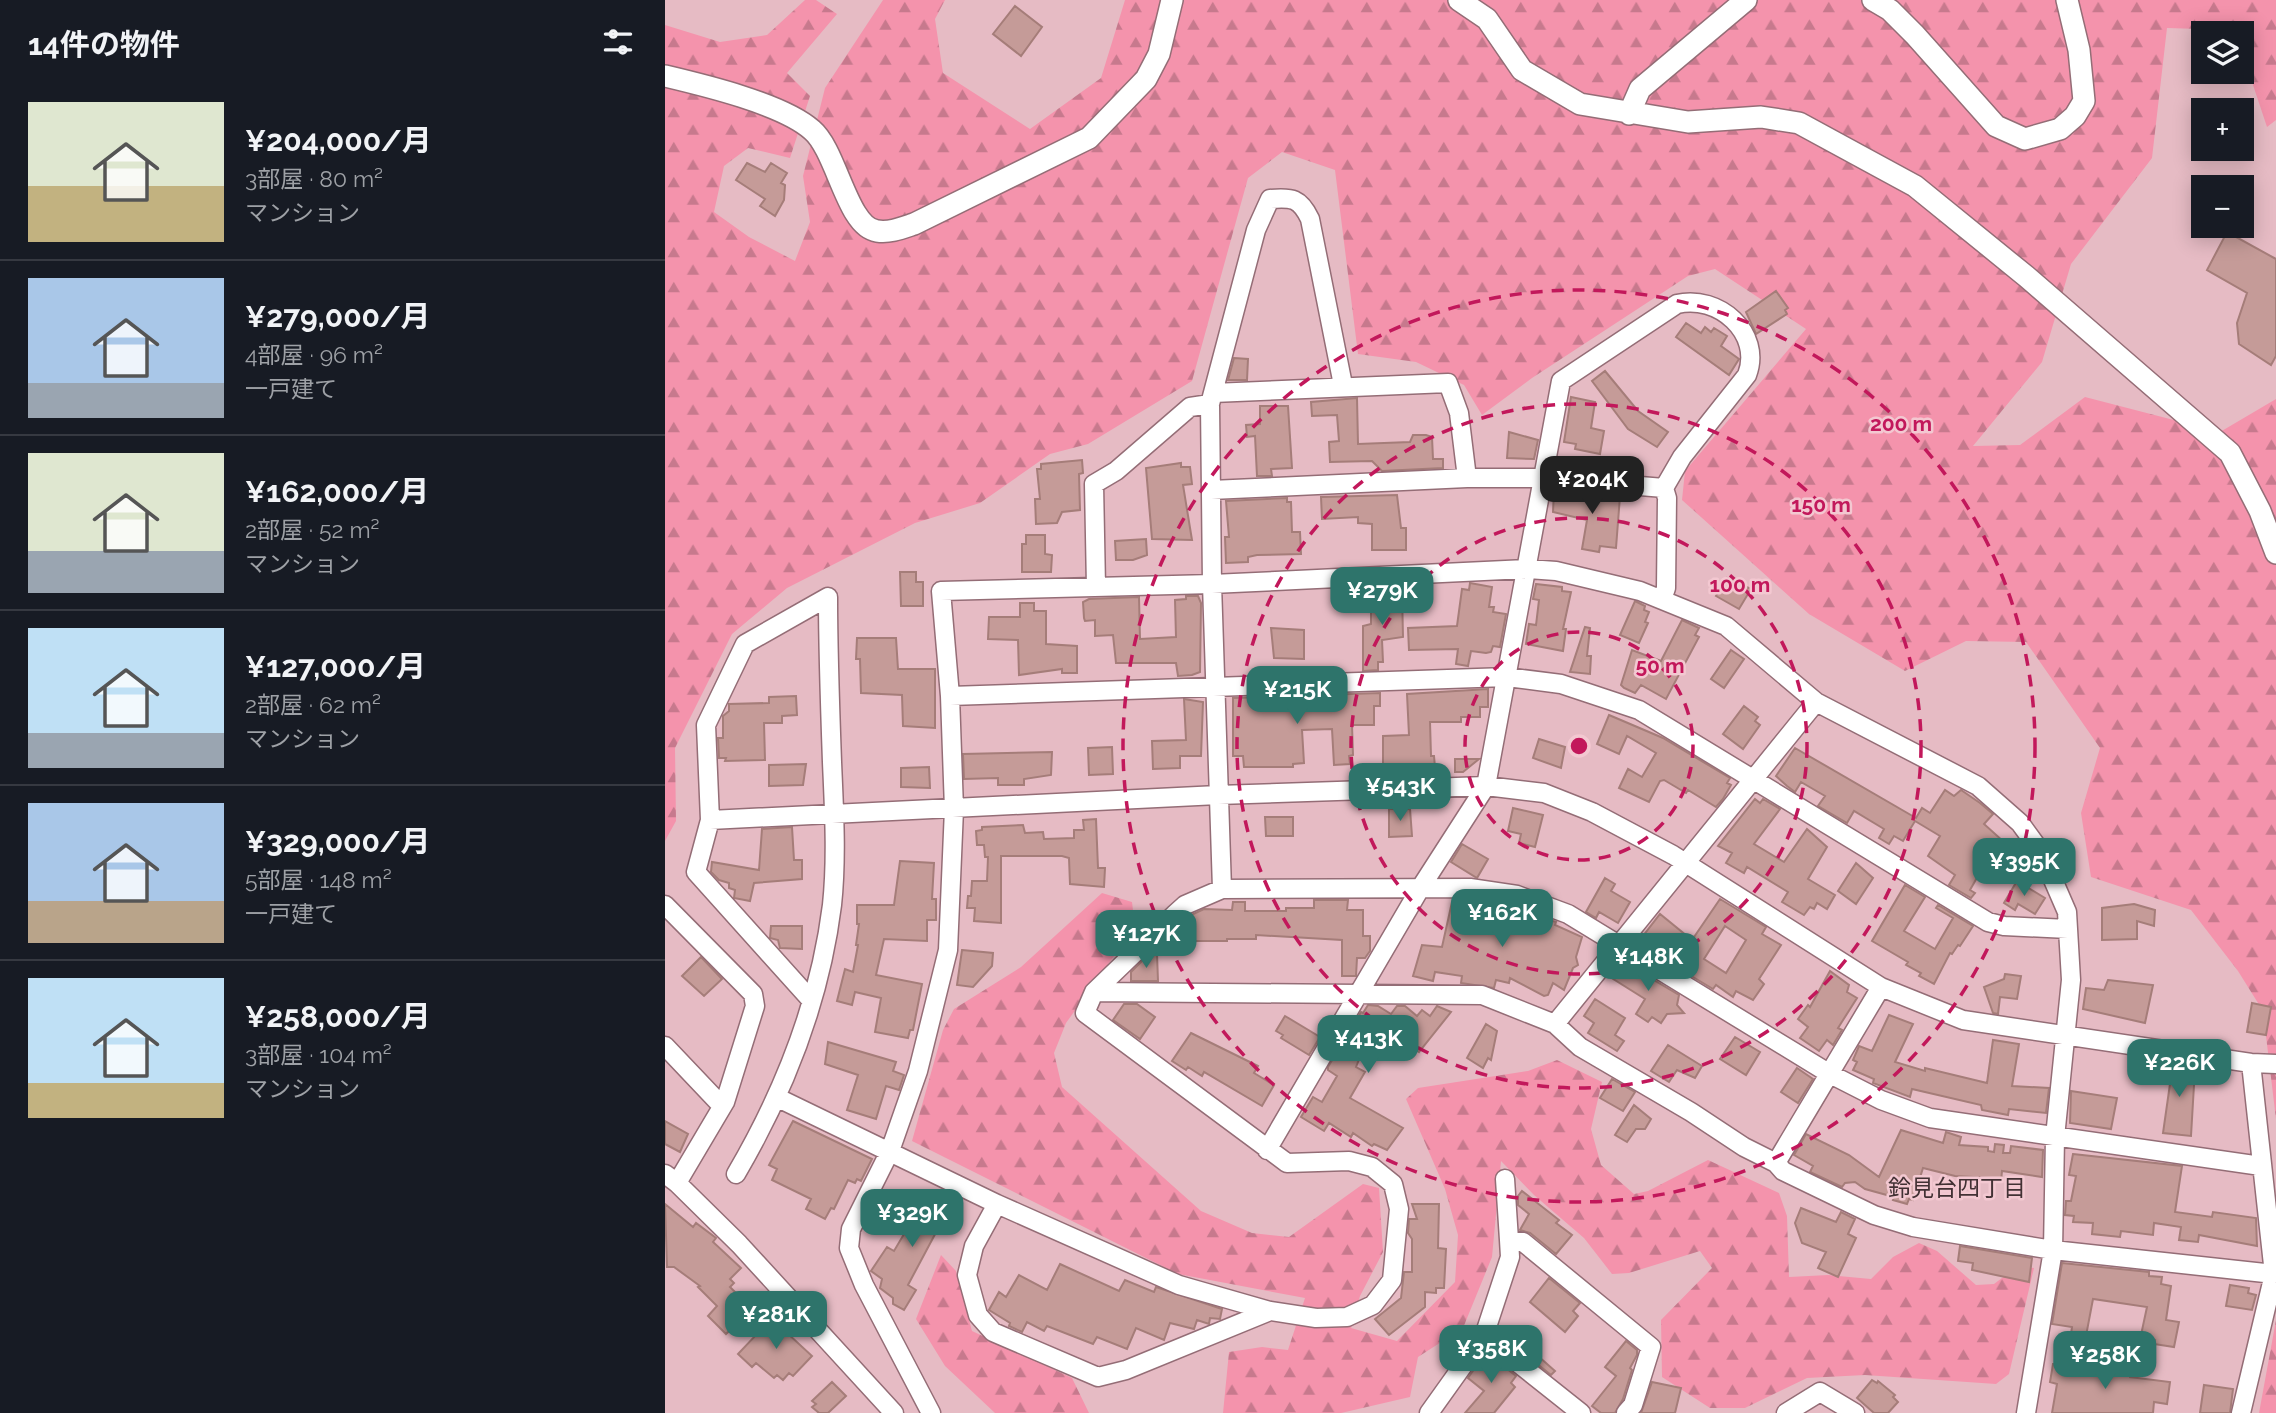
<!DOCTYPE html>
<html lang="ja">
<meta charset="utf-8">
<style>
:root{--surface:#171b24;--page:#242831;--text:#f1f3f6;--muted:#9ea1a6;--line:#363941;--accent:#2e746b}
body{margin:0;font-family:Raleway,"Noto Sans JP",sans-serif;background:var(--page);color:var(--text);height:100vh;display:flex;flex-direction:column;font-size:26px;white-space:nowrap}
*{box-sizing:border-box;margin:0}
p{font-size:23px;color:var(--muted)}
.icon{flex:none;width:38px;height:38px;fill:none;stroke:currentColor;stroke-width:2;stroke-linecap:round;stroke-linejoin:round}
.map{position:relative;flex:1;overflow:hidden}
.sheet{display:flex;flex-direction:column;background:var(--surface);width:665px}
.sheet>*{flex:none}
.buttons{position:absolute;left:1526px;top:21px;display:grid;gap:14px}
.buttons a{display:grid;place-items:center;width:63px;height:63px;border-radius:0px;background:var(--surface);box-shadow:0 4px 18px #0003;font-size:35px}
.price{position:absolute;translate:-50% -60px;padding:0 16px;border-radius:14px;background:var(--accent);color:#fff;font-size:23px;line-height:46px;filter:drop-shadow(0 2px 4px #0008)}
.price::after{content:'';position:absolute;left:50%;top:42px;width:21px;height:16px;margin-left:-10px;background:inherit;clip-path:polygon(0 0,100% 0,50% 100%)}
.price.on{background:#222;color:#fff}
ul{padding:0;list-style:none}
li{display:flex;align-items:center;gap:21px;height:175px;padding:0 28px}
li+li{border-top:2px solid var(--line)}
li span{display:grid;place-items:center;flex:none;width:196px;height:140px;border-radius:0px;color:#555}
li>.icon{margin-inline-start:auto}
span .icon{width:84px;height:84px;fill:#fffc;stroke-width:1}
li b{font-size:30px}
h2{display:flex;justify-content:space-between;align-items:center;height:84px;padding:0 28px;font-size:30px}
main{display:flex;flex:1;min-height:0}
.map>svg:first-child{display:block}
</style>
<main>
<section class="sheet">
<h2>14件の物件<svg class="icon" aria-label="filters" viewBox="0 0 24 24"><path d="M4 7h16M4 17h16"/><circle cx="9" cy="7" r="2"/><circle cx="15" cy="17" r="2"/></svg></h2>
<ul>
<li><span style="background:linear-gradient(#dfe7d0 60%,#c2b280 0)"><svg class="icon" aria-label="home" viewBox="0 0 24 24"><path d="M3 11l9-7 9 7M6 9v11h12V9"/></svg></span><div><b>¥204,000/月</b><p>3部屋 · 80 m²</p><p>マンション</p></div></li>
<li><span style="background:linear-gradient(#a9c7e8 75%,#9aa5b1 0)"><svg class="icon" aria-label="home" viewBox="0 0 24 24"><path d="M3 11l9-7 9 7M6 9v11h12V9"/></svg></span><div><b>¥279,000/月</b><p>4部屋 · 96 m²</p><p>一戸建て</p></div></li>
<li><span style="background:linear-gradient(#dfe7d0 70%,#9aa5b1 0)"><svg class="icon" aria-label="home" viewBox="0 0 24 24"><path d="M3 11l9-7 9 7M6 9v11h12V9"/></svg></span><div><b>¥162,000/月</b><p>2部屋 · 52 m²</p><p>マンション</p></div></li>
<li><span style="background:linear-gradient(#bfe0f5 75%,#9aa5b1 0)"><svg class="icon" aria-label="home" viewBox="0 0 24 24"><path d="M3 11l9-7 9 7M6 9v11h12V9"/></svg></span><div><b>¥127,000/月</b><p>2部屋 · 62 m²</p><p>マンション</p></div></li>
<li><span style="background:linear-gradient(#a9c7e8 70%,#b9a48a 0)"><svg class="icon" aria-label="home" viewBox="0 0 24 24"><path d="M3 11l9-7 9 7M6 9v11h12V9"/></svg></span><div><b>¥329,000/月</b><p>5部屋 · 148 m²</p><p>一戸建て</p></div></li>
<li><span style="background:linear-gradient(#bfe0f5 75%,#c2b280 0)"><svg class="icon" aria-label="home" viewBox="0 0 24 24"><path d="M3 11l9-7 9 7M6 9v11h12V9"/></svg></span><div><b>¥258,000/月</b><p>3部屋 · 104 m²</p><p>マンション</p></div></li>
</ul>
</section>
<div class="map">
<svg width="1611" height="1413" viewBox="0 0 1611 1413">
<defs>
<pattern id="forest-firs" width="22" height="20" patternUnits="userSpaceOnUse" patternTransform="scale(1.75)"><rect width="22" height="20" fill="#f493ac"/><path d="M5 1l3.5 6h-7zM16 11l3.5 6h-7z" fill="#c7798d"/></pattern>
</defs>
<rect width="100%" height="100%" fill="#e6bbc4"/>
<path fill="url(#forest-firs)" d="M140,0H151L172,14L122,73L145,96L125,158L83,148L59,166L49,212L84,237L130,261L145,222L138,176L160,88L218,0H280L270,19L278,73L365,129L436,78L460,0H1611V120L1602,127L1577,52V33H1570L1569,30L1502,28L1487,158L1406,264L1377,362L1308,446L1355,445L1420,397L1555,432L1611,399V1119L1598,1011L1573,971L1526,910L1426,877L1416,813L1435,748L1361,642L1301,641L1240,671L1144,614L1017,500L1020,471L1141,329L1050,269L1023,276L867,378L817,415L799,385L751,362L693,354L670,170L617,152L583,178L527,381L423,444L385,454L315,503L250,523L122,588L67,634L10,748L11,821L0,841V25L55,42L102,35Z
M437,893L467,902L470,927L401,1023L389,1053L397,1087L536,1211L587,1233L624,1237L698,1184L714,1188L718,1252L695,1296L686,1328L732,1341L790,1282L793,1235L780,1189L741,1099L753,1088L863,1071L892,1060L937,1082L926,1129L936,1165L969,1194L983,1191L1043,1160L1114,1193L1122,1216L1124,1277L1163,1275L1206,1279L1228,1257L1254,1243L1272,1251L1311,1285L1329,1284L1353,1266L1369,1268L1344,1374L1331,1384L1200,1375L1142,1378L1080,1408H1045L997,1377L996,1320L1047,1268L1035,1251L964,1273L947,1274L919,1238L869,1195L836,1161L827,1257L798,1328L753,1357L745,1397L676,1413H558L564,1352L597,1347L623,1350L640,1298L513,1274L247,1141L278,1030L289,1009L356,967Z
M276,1255L291,1271L307,1331L407,1378L424,1413H330L280,1366L251,1319Z
M1611,1320V1413H1594Z"/>
<path fill="#c59b98" stroke="#a57d79" stroke-width="2" fill-rule="evenodd" d="M350,6L377,27L356,56L328,34Z
M82,163L100,172L106,163L122,173L116,183L120,185L119,200L110,216L95,206L100,199L71,180Z
M1562,232L1611,259V356L1606,365L1574,344L1572,323L1582,293L1542,270Z
M1111,291L1123,308L1120,310L1122,314L1091,334L1081,312Z
M1021,323L1036,333L1040,327L1046,332L1049,328L1062,336L1056,346L1074,359L1064,375L1011,337Z
M569,358L583,359L582,380H563Z
M940,371L973,411L1003,432L992,447L963,429L927,381Z
M906,397L930,402L926,428L939,431L935,454L910,449L911,444L899,442Z
M692,398L693,444L745,442L748,435H761L767,437L768,459H778V468L717,471L707,461L665,462L664,442L674,441L672,415L647,416L646,402Z
M595,406H623L627,468L606,469L607,476H592L590,436L582,437L581,425L595,424Z
M844,432L873,440L869,459L842,458Z
M417,460L418,473L414,474L415,510L397,512L392,523L371,524L370,499H375L372,469H376V464Z
M516,463V467H525L527,484L518,485L527,540L487,539L481,468Z
M889,490L955,496L951,548L935,546L934,552L917,549L922,520L888,512Z
M732,495L736,528H741V550H707V524L693,523V517L657,519L656,497Z
M622,498V502H626L627,532H635L636,554L592,555L583,557V562L561,563L560,537H564L561,501Z
M361,535H380V554L387,555L386,572H357V544H361Z
M481,539L482,555L468,560H451L450,541Z
M235,572H251V582H258V606H236Z
M1062,578L1086,589L1074,609L1051,596Z
M805,583L827,587L824,607H829L828,612L841,614L835,647L828,646L826,652L821,653L806,651L803,666L791,664L793,649L744,650L743,628L792,626L797,589L804,590Z
M871,584L897,587V591L906,592L898,629H901L898,651L861,644L864,624L871,625L874,600L868,599Z
M737,592L738,637L717,640L718,662H713V670L698,671V626L706,624V593Z
M521,596H533L536,603L535,672L527,675L513,676L511,663H451L448,635L430,636V620L420,621L419,618L418,602L424,599L474,597L475,639L511,637L510,600L521,599Z
M970,601L980,606L979,610L984,612L980,622L983,623L974,643L955,635Z
M355,603H369V611H381V644L412,646V673H397V669L354,675L353,640L323,639L324,617H355Z
M1017,620L1034,628L1030,635L1034,637L1001,699L976,685L970,693L959,688L956,685L967,650L996,661Z
M920,627L925,628L922,656H926L925,674L905,672Z
M606,628L639,630V659L609,658Z
M192,638H231L233,669H270V728L238,726L237,695L196,693L195,659H191Z
M1066,650L1079,659L1059,688L1046,679Z
M823,689V707H815V717H796V722H765L766,756H769L770,767L718,771V736L744,735L742,694Z
M715,693V706H709V725H687L688,755L684,756L685,764L669,765L667,729L637,730L639,763L628,764V767H579L578,756H568V698Z
M131,696L132,715L117,716V723H99L100,760L60,761L61,758H54L53,738H58V716L64,711V704L104,703V697Z
M519,699L538,702L536,756H515V768L488,769L487,741L521,740Z
M1079,706L1093,717L1090,721L1095,725L1078,749L1058,734Z
M944,715L998,738L1065,778L1062,783L1066,785L1058,799L1051,807L1023,790L1021,793L999,780L995,781L984,802L954,788L963,769L977,777L991,753L962,736L954,754L932,744Z
M874,739L900,747L896,768L868,758Z
M447,747L448,774L424,775L423,748Z
M1130,748L1251,818L1257,808L1265,813L1280,790L1289,796L1296,790L1315,803L1328,814L1319,824L1339,842L1322,860L1305,890L1310,893L1306,898L1284,885L1290,875L1263,856L1275,836L1250,821L1238,841L1229,836L1224,844L1214,838L1219,829L1189,811L1182,823L1153,806L1160,796L1136,782L1130,792L1122,786L1111,776Z
M387,752L386,775L359,779V785H333V778L299,779L298,754Z
M790,759H814L798,772H790Z
M141,764L138,785L104,786V765Z
M264,767L265,788L236,787V768Z
M1090,799L1095,803L1098,799L1115,809L1089,844L1119,862L1142,829L1162,847L1143,879L1170,895L1162,909L1152,903L1149,909L1145,907L1139,915L1117,902L1123,892L1082,867L1079,873L1061,863L1067,853L1053,846Z
M848,808L878,815L870,847L854,843L856,834L843,831Z
M724,809H745L747,836L724,837Z
M600,817H628V836H601Z
M431,819L433,868H440L439,887L405,884L404,858L397,856H336V923L309,921L310,908H302L303,896H306L307,881H322L323,857H320L319,845H312L311,831L317,830V827L358,825L360,833L378,832L379,839L409,838V830H419L418,820Z
M127,827L129,860H137V879L89,883L85,901L69,898L70,890L64,888V883L54,880L46,872L47,862L94,870L97,829Z
M797,844L823,859L812,878L786,862Z
M235,861L269,863L267,899H271V920H262V941L219,939L211,975L257,984L248,1030H245L243,1038L210,1032L216,998L190,992L187,1005L172,1001L180,969L188,972L193,945H191L194,924H192V905H229Z
M1191,863L1208,878L1191,904L1173,891Z
M940,878L950,884L946,891L965,902L953,923L934,912L931,918L921,912Z
M1352,881L1380,898L1370,914L1353,904L1350,910L1339,903Z
M1240,885L1260,897L1239,931L1270,949L1288,918L1271,908L1273,905L1308,926L1295,946L1293,945L1287,954L1285,953L1269,984L1254,976L1256,973L1241,965L1243,962L1207,941Z
M1055,899L1101,927L1097,934L1116,945L1094,979L1099,984L1088,1000L1071,991L1068,997L1051,985L1048,989L1013,968L978,936L995,914L1027,940ZM1060,926L1081,940L1061,973L1039,959Z
M649,900H683L682,910H698V936H705V951L700,958H692L691,976H677V940L591,935V939H562V941H507V933L526,915L539,909L567,910L568,902H580V911H621V908H649Z
M816,901L891,922L890,925L917,937L911,957L913,965L908,968L899,990L888,983L883,995L879,996L845,978L844,983L831,980L829,988L796,983L797,976L770,972L768,981L748,976L757,945L777,947L787,902L814,907Z
M1469,904L1490,910L1489,926L1472,921V939L1437,940V908Z
M106,926H137V949L115,948L113,940L105,938Z
M297,950L328,953L327,966L308,987L292,985Z
M484,954H492L493,981H466V972Z
M36,957L57,979L39,996L17,976Z
M960,963L1014,995L1012,1005L1019,1013L1002,1014L996,1023L987,1017L983,1022L971,1014L980,999L945,977L954,964Z
M1165,971L1184,985L1182,992L1192,998L1173,1028L1177,1030L1168,1045L1162,1040L1154,1051L1135,1038L1143,1027L1133,1019L1143,1005L1145,1007Z
M1340,974L1356,976L1352,999L1335,997L1333,1014L1328,1013L1319,987L1339,979Z
M1443,980L1488,985L1480,1023L1418,1009L1421,988L1439,990Z
M930,999L960,1018L950,1035L959,1041L952,1051L923,1033L929,1023L919,1016Z
M1587,1003L1606,1007L1601,1035L1582,1032Z
M459,1004H472L490,1017L475,1039L448,1020Z
M703,1005L713,1006L726,1014L732,1006H740L752,1016L757,1010L765,1016L772,1006L786,1012L754,1052L728,1031L726,1034L706,1022L687,1052L695,1057L691,1067L700,1072L685,1098L738,1128L722,1150L709,1144L707,1146L688,1133L686,1137L664,1123L659,1131L636,1117L648,1097L657,1102L672,1076L663,1070V1067L696,1012L698,1013Z
M1224,1015L1248,1024L1230,1062L1260,1071V1068L1322,1083L1328,1040L1354,1044L1347,1086L1384,1088L1381,1113L1344,1109L1343,1115L1317,1110L1316,1105L1247,1089L1245,1097L1208,1083L1209,1079L1188,1070L1192,1062L1188,1060L1194,1046L1207,1051Z
M620,1016L655,1037L644,1055L616,1038L618,1035L611,1031Z
M821,1024L832,1031L826,1060L823,1058L818,1068L802,1058Z
M526,1033L593,1066L589,1073L609,1085L597,1106L539,1072L537,1076L523,1067L521,1070L507,1061Z
M1070,1037L1095,1052L1081,1075L1055,1059Z
M163,1042L231,1062L228,1071L239,1075L234,1090L221,1086L211,1119L182,1110L193,1075L160,1064Z
M1003,1045L1037,1066L1030,1078L1012,1070L1004,1082L986,1071Z
M1504,1063L1530,1068L1526,1136L1498,1133L1505,1084L1495,1082L1497,1066L1503,1067Z
M1132,1068L1148,1079L1133,1103L1116,1092Z
M947,1079L970,1092L958,1111L935,1098Z
M1406,1091L1452,1098L1446,1129L1405,1123Z
M969,1105L986,1119L980,1129H971L962,1142L950,1135Z
M0,1121L23,1134L15,1152L0,1144Z
M128,1121L207,1159L196,1181L192,1179L190,1183L183,1180L169,1209L166,1208L160,1219L141,1209L146,1199L107,1180L112,1169L104,1165Z
M1236,1130L1278,1143L1281,1132L1296,1137L1294,1145L1323,1147V1151L1329,1152L1330,1144L1339,1145L1338,1153H1345L1346,1146L1378,1150L1377,1177L1337,1171L1336,1182L1324,1181L1325,1178L1290,1176L1258,1168L1248,1200L1244,1199L1242,1204L1228,1200L1229,1197L1200,1189L1190,1182L1180,1183L1177,1187L1145,1172L1148,1166L1129,1155L1141,1134L1184,1155L1214,1177Z
M1408,1154L1517,1166L1510,1212L1547,1217L1548,1212L1591,1218L1592,1246L1534,1235L1533,1242L1514,1240L1516,1227L1489,1223L1488,1235L1456,1231L1455,1237L1427,1234L1428,1223L1408,1222L1409,1216L1400,1215L1401,1201H1406L1411,1176L1404,1175Z
M857,1191L894,1220L891,1223L907,1235L891,1254L865,1233L855,1230L864,1214L853,1205V1196Z
M264,1192L294,1208L283,1227L276,1223L243,1285L251,1290L239,1310L228,1304V1298L215,1288L217,1279L206,1271L222,1247L229,1251Z
M0,1204L28,1227L31,1223L51,1238L48,1242L76,1268L65,1279L69,1283L65,1287L87,1309L61,1334L43,1316L52,1306L33,1287L35,1286L9,1267H2Z
M747,1204H774L773,1248L781,1249L779,1288H771V1293L760,1292V1307L724,1335L710,1319L736,1298L739,1272H747V1239L743,1233L744,1219H752Z
M1136,1208L1171,1222L1176,1212L1190,1219L1183,1234L1191,1238L1173,1277L1153,1268L1161,1252L1137,1243L1130,1223Z
M1295,1246L1367,1258L1364,1282L1307,1270L1308,1263L1293,1261Z
M1397,1263L1484,1272V1276L1497,1277L1496,1284L1506,1286L1501,1320L1514,1322L1509,1347L1489,1344L1490,1340L1476,1335L1482,1307L1428,1299L1421,1336L1406,1334L1407,1327L1387,1324Z
M395,1264L454,1291L460,1280L489,1292L491,1287L557,1309L555,1319L545,1318L544,1324L532,1320L529,1329L505,1323L499,1340L471,1328L462,1349L432,1337L428,1344L382,1326L379,1331L362,1322L357,1332L344,1326L345,1323L324,1310L334,1292L341,1297L354,1275L382,1290Z
M884,1278L915,1303L908,1311L913,1316L900,1332L865,1302Z
M1565,1285L1584,1288L1583,1293L1591,1295L1587,1310L1561,1306Z
M110,1315L125,1328L121,1332L147,1356L128,1376L124,1373L118,1380L112,1375L109,1378L91,1363L87,1367L73,1354Z
M856,1341L890,1371L886,1375L851,1347Z
M961,1341L972,1350V1355L965,1368L967,1370L958,1399L950,1413H936L927,1406L951,1376L940,1367Z
M821,1352L851,1376L846,1383L850,1387L829,1413H800L819,1391L803,1378Z
M1388,1364L1453,1370L1465,1373V1377L1505,1382L1502,1404L1489,1402L1488,1413H1387L1392,1384L1385,1382Z
M1207,1380L1212,1383L1213,1381L1230,1395L1228,1397L1233,1402L1223,1413H1209L1192,1398Z
M167,1382L181,1396L163,1413H154L147,1407L151,1404L147,1401Z
M987,1382L1016,1388L1010,1413H976Z
M1539,1385L1568,1389L1565,1413H1535Z"/>
<g fill="none" stroke-linecap="round" stroke-linejoin="round">
<g stroke="#946d76" stroke-width="21">
<path id="minor" d="M548,393L783,383L794,413L802,478
M546,490L802,478H879L999,488
M431,587L429,484L451,471L525,407L545,404
M285,696L842,677L896,684L974,710L1323,922L1339,926L1403,929
M45,820L553,795L821,786L879,793L927,812L1008,855L1216,987L1298,1020L1586,1063L1611,1064
M557,889L547,584L545,404L591,230L605,199C627,197 635,198 645,219L678,385
M0,905L88,994L90,1006L60,1102L12,1183L0,1174
M429,992L817,995L890,1024L915,1047L1026,1112L1079,1147L1111,1163L1118,1171L1209,1215L1248,1227L1388,1250L1609,1274
M890,1024L1151,702
M0,1046L57,1106
M113,1098L332,1204L514,1285L605,1311L651,1318L682,1317L708,1305L727,1280L734,1209L728,1184L707,1167L684,1161L622,1163L420,1013L429,992L510,914L520,905L557,889L805,888L852,895L903,914L1165,1074L1216,1100L1265,1118L1596,1166
M602,1150L756,887L821,786L896,381L1012,304C1053,294 1098,333 1082,375L1017,457L999,488L1002,498L1001,588L997,600
M1111,1163L1216,987
M71,1174C119,1092 155,1001 167,905C172,858 169,809 167,762C165,707 163,652 163,597L80,644L41,725L45,820L31,872L146,1000
M840,1179L844,1240
M12,1183L74,1244L229,1413
M332,1204L309,1246L302,1275L313,1315L328,1332L433,1377L461,1370L605,1311
M819,1336L916,1413
M266,1413L199,1285L184,1248L186,1229L225,1151L253,1071L283,950L289,809L285,696L276,591L547,584L863,569L891,571L975,591L1061,626L1151,702L1313,786L1355,823L1376,852L1402,912L1406,980L1390,1137L1388,1250L1361,1413
M764,1413L819,1336L845,1257L844,1240L858,1242L986,1347L968,1405L961,1413
M1121,1413L1155,1392L1190,1413
M1576,1413L1609,1274L1586,1063"/>
</g>
<g stroke="#946d76" stroke-width="24">
<path id="tertiary" d="M794,0L822,19L857,70L915,104L1023,122L1096,117L1134,123L1250,186L1362,277L1565,453L1595,511L1611,553
M1208,0L1225,10L1250,35L1331,126L1360,139L1395,129L1410,116L1419,101L1414,50L1402,0
M0,76C38,85 118,104 147,130C172,151 182,227 212,231C225,233 237,228 249,224L424,138L481,79L494,54L507,0
M964,114L975,89L1081,0"/>
</g>
<use href="#minor" stroke="#fff" stroke-width="18"/>
<use href="#tertiary" stroke="#fff" stroke-width="21"/>
</g>
<g fill="none" stroke="#c2185b" stroke-width="3.5" stroke-dasharray="12 9">
<circle cx="914" cy="746" r="114"/>
<circle cx="914" cy="746" r="228"/>
<circle cx="914" cy="746" r="342"/>
<circle cx="914" cy="746" r="456"/>
</g>
<g text-anchor="middle" stroke-width="5" stroke-linejoin="round" paint-order="stroke">
<g font-size="23" fill="#423134" stroke="#f3c8d1">
<text x="1292" y="1196">鈴見台四丁目</text>
</g>
</g>
<circle cx="914" cy="746" r="10" fill="#c2185b" stroke="#f3c8d1" stroke-width="3.5"/>
<g font-size="21" text-anchor="middle" font-weight="bold" fill="#c2185b" stroke="#f3c8d1" stroke-width="5" stroke-linejoin="round" paint-order="stroke">
<text x="1236" y="431">200 m</text>
<text x="1156" y="512">150 m</text>
<text x="1075" y="592">100 m</text>
<text x="995" y="673">50 m</text>
</g>
</svg>
<div class="buttons">
<a><svg class="icon" aria-label="layers" viewBox="0 0 24 24"><path d="M12 4l9 5-9 5-9-5zM3 14l9 5 9-5"/></svg></a>
<a>+</a>
<a>−</a>
</div>
<b class="price on" style="left:927px;top:516px">¥204K</b>
<b class="price" style="left:717px;top:627px">¥279K</b>
<b class="price" style="left:632px;top:726px">¥215K</b>
<b class="price" style="left:735px;top:823px">¥543K</b>
<b class="price" style="left:1359px;top:898px">¥395K</b>
<b class="price" style="left:837px;top:949px">¥162K</b>
<b class="price" style="left:481px;top:970px">¥127K</b>
<b class="price" style="left:983px;top:993px">¥148K</b>
<b class="price" style="left:703px;top:1075px">¥413K</b>
<b class="price" style="left:1514px;top:1099px">¥226K</b>
<b class="price" style="left:247px;top:1249px">¥329K</b>
<b class="price" style="left:111px;top:1351px">¥281K</b>
<b class="price" style="left:826px;top:1385px">¥358K</b>
<b class="price" style="left:1440px;top:1391px">¥258K</b>
</div>
</main>
